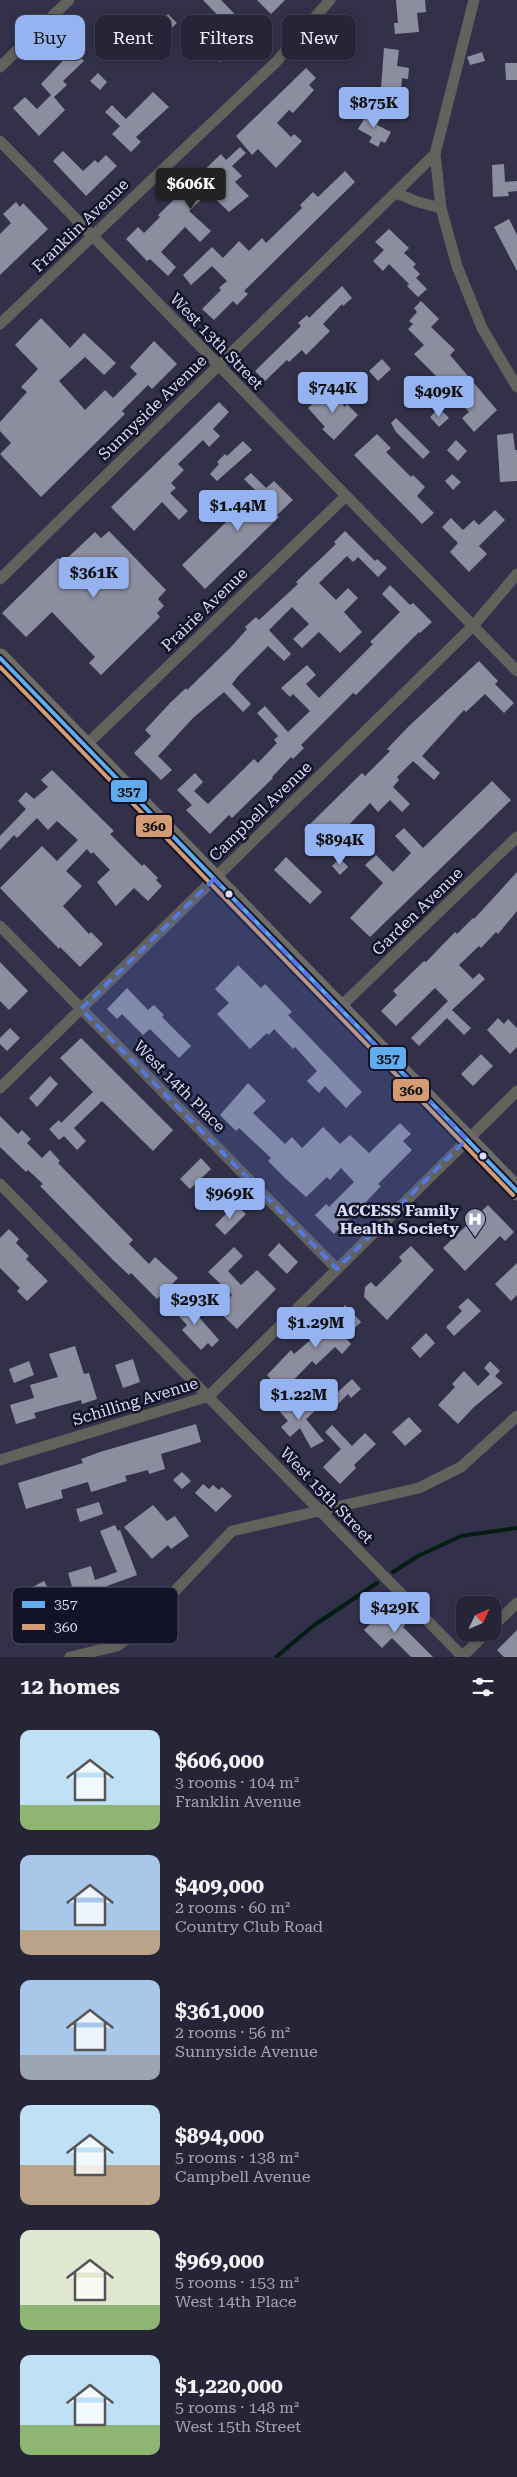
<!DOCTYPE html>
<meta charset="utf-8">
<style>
:root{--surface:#262537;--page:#2e2d3f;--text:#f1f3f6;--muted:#a4a5ad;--line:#424252;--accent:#95b2f1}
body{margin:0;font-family:"Roboto Serif",serif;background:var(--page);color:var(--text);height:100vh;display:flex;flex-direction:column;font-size:19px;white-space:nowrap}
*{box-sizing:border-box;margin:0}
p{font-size:16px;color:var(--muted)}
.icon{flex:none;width:28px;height:28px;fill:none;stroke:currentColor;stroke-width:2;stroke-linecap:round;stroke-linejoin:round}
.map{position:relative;height:1657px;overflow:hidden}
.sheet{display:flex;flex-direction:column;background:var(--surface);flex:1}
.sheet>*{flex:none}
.top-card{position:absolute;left:15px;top:15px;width:488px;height:45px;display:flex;gap:10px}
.needle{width:32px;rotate:46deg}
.buttons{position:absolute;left:456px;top:1596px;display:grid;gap:10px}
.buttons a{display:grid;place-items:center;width:45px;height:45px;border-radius:10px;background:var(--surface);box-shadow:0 2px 8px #0003,0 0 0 1px var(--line);font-size:25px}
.price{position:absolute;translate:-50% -42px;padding:0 11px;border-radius:5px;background:var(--accent);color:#111;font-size:16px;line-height:32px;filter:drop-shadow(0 1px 2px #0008)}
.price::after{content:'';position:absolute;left:50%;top:30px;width:15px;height:11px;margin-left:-8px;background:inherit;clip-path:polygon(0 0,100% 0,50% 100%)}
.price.current{background:#222;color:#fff}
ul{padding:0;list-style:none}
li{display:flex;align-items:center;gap:15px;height:125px;padding:0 20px}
li span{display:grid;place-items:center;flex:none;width:140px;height:100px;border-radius:10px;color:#555}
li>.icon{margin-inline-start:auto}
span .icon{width:60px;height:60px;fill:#fffc;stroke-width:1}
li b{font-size:21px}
h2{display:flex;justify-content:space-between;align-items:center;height:60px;padding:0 20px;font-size:21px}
.chip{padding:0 18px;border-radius:10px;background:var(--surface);box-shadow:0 2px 8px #0003,0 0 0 1px var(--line);font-size:18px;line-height:45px}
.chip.current{background:var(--accent);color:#111}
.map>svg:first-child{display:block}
</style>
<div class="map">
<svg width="517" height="1657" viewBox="0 0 517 1657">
<rect width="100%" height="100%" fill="#323149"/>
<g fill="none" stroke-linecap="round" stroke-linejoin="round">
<path stroke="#051c14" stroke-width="4" d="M393,1572L418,1556L461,1536L517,1528
M276,1657L313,1626L377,1583"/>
</g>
<path fill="#8c8e9f" d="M203,0H221L253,33L220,62L210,52L229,33L223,27L226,24Z
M257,0H285L271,14Z
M396,0H425L426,12L417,13L419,32L395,34L394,23H398Z
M168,14L177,23L166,33L158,24Z
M384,48L399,50L397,66L409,68L408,79L402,78L401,90L381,88Z
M73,50L84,61L63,81L67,85L54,97L65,110L39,136L13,108L25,97L37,109L51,95L41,84Z
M482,52L485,61L470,65L467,57Z
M505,63H517V80H506Z
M306,68L316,78L309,85L314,90L293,113L289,110L277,123L291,137L294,134L302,141L276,168L258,149L252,155L236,136Z
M98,73L107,82L100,90L90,81Z
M153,92L169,107L136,137L141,142L131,152L112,134L120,126L105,112L112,105L126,119Z
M369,111L381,117L377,125L391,132L385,143L381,141L378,147L369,142L372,137L358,129Z
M240,147L246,153L232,166L242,176L235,182L249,196L229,212L211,195L208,199L205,196L189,211L211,231L200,242L185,227L161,252L176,267L168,276L150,259L147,261L126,239L138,227L144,233L160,217L158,215L221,154L226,160Z
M63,151L83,171L95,160L98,163L106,155L117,166L86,196L53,161Z
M504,164L505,182L517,181V191L508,192L509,196L493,197L492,165Z
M345,171L355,182L244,291L248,294L237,305L233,301L214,320L202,309L221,290L219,288L227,281L212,266L191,285L183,275L212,247L223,258L239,241L249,251L262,238L266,243L302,208L300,205L313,192L318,197Z
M16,202L20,207L23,203L48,229L0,275V234L11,223L3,214Z
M509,219L517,235V271L494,227Z
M389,229L409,248L404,253L416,264L413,267L420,274L416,278L427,289L418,297L407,286L409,284L389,264L383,271L373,261L384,250L375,242Z
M342,286L352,298L343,306L342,304L323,324L330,331L306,355L302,350L289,362L287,360L265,381L255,371L301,326L298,323L307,315L309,318Z
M421,301L439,319L431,327L455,350L450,355L497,410L474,432L462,418L469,412L451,393L448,397L436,384L440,380L414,354L424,345L408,329L413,324L409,321L417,312L414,308Z
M41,318L70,348L84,333L116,363L104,375L85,357L59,381L85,410L105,390L113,398L137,374L130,367L154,341L177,364L152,389L148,385L122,411L125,414L41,497L0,454L11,443L0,431V422L27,392L21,387L38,369L15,345Z
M382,359L391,369L378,381L369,371Z
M329,389L345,407L347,404L358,415L334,440L322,429L325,427L308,408Z
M219,402L229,412L213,429L220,436L209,447L203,440L178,464L184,470L171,483L176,488L170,493L188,511L179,520L162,502L134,531L111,507Z
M439,408L449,418L439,427L430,417Z
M396,418L430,452L423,459L396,432L391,423Z
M513,433L515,450H517V481L500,482L497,435Z
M377,434L391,448L386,452L411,477L413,475L425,487L417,496L434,513L422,524L354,455Z
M456,440L467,451L458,461L447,450Z
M243,441L252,450L217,481L210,474L219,464L217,462L225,454L227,456Z
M251,473L266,488L274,481L293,500L277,515L279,517L205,589L182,565L257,492L244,479Z
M452,474L461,482L453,490L445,481Z
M495,510L505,520L479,546L487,554L469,572L450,552L458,543L442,527L451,518L463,530L474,520L479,525Z
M109,531L166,590L158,599L164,606L157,613L160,617L101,675L89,663L95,657L52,612L26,637L2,613L58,558L63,562L95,532L101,538Z
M345,531L375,561L377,559L387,568L378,577L358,557L353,562L347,556L319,583L336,600L348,588L358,598L344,612L362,632L340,653L319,632L302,648L293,639L309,624L292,607L269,630L291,654L284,661L268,646L239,675L232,684L251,704L243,712L224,692L193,718L158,756L172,770L161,780L134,753L151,736L145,730L170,703L186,688L187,690L231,647L247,629L245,627L256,617L259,620L298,584L296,582L336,544L334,542Z
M390,585L410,605L413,603L432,622L420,633L419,632L356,695L353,693L301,745L304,748L293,759L291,757L272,777L273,778L232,818L229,815L210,834L186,810L192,805L177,790L195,773L203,782L194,791L208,804L254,759L258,763L277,743L274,740L278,736L257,713L265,706L288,732L310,711L293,694L290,697L281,688L307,665L316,675L306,684L319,698L373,644L370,642L400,612L382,594Z
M479,661L498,681L495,684L514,703L504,713L485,694L466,712L464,710L422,756L440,773L434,780L413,761L397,777L399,780L393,787L410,804L402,812L390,800L378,812L370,803L335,839L340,844L328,855L304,830L362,773L365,776L390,751L387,749L409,726Z
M52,770L114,831L110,834L142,866L144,864L158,878L156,880L162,886L148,901L134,888L116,906L97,882L110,870L93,852L91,854L87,849L66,871L82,886L63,906L89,934L91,932L103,944L80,967L60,947L59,949L0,888L42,846L57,861L78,840L57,821L48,830L37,818L17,838L14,835L0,850V836L26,809L18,801L26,792L34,799L48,787L41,780Z
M492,781L511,800L370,937L350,918L383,883L365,865L376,855L393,872L411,853L395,836L404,828L423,848Z
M286,857L322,892L310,904L274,870Z
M340,858L348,867L340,875L332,866Z
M517,872V911L498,934L496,932L481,948L479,946L459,965L473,979L479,973L485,979L452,1010L471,1028L464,1035L447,1018L419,1046L411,1038L448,1001L435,988L396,1026L381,1011L397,995L393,991L424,961L426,962L455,932L457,934L473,918L474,919Z
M0,962L28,991L9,1010L0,1001Z
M238,965L261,988L265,984L292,1012L288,1015L362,1092L346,1108L325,1086L319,1093L307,1081L317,1071L295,1047L293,1049L274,1029L269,1035L267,1033L250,1049L217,1014L229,1003L215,989Z
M127,988L148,1010L154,1005L164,1015L162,1017L191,1046L179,1058L150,1029L143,1035L122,1014L117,1019L107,1009Z
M498,1018L504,1024L508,1019L517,1028V1047L510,1054L487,1030Z
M10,1028L20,1038L7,1051L0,1044V1038Z
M81,1038L173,1130L153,1151L102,1101L74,1128L86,1141L77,1150L64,1136L59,1140L49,1129L59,1120L61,1123L93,1092L60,1058Z
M481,1054L493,1066L473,1086L461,1074Z
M50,1076L58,1084L37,1107L29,1098Z
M248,1083L266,1101L253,1113L285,1144L292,1137L302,1148L323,1127L340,1144L350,1135L369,1153L400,1123L411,1134L403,1141L412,1150L378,1184L381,1186L366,1202L369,1205L358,1216L355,1213L334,1234L315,1215L326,1204L329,1207L354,1182L341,1168L330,1180L327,1177L306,1197L285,1178L268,1161L271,1158L239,1128L236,1131L220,1115Z
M0,1116L18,1134L22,1130L31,1139L27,1143L42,1158L50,1150L60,1161L58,1163L133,1240L129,1244L149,1264L155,1257L178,1278L157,1299L131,1273L129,1275L113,1260L40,1186L43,1184L28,1170L26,1172L0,1147Z
M201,1158L211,1169L190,1189L180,1179Z
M236,1204L246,1214L225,1235L215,1225Z
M488,1205L514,1232L505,1241L500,1236L465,1271L443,1248Z
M9,1229L19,1239L16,1243L29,1256L26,1259L48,1281L27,1301L17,1291L20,1288L0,1268V1238Z
M279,1243L298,1262L287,1274L268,1255Z
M411,1246L434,1270L387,1320L364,1297L365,1287L371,1282L376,1287L402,1261L399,1257Z
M234,1247L243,1256L228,1271L241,1285L257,1270L276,1289L237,1329L217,1310L232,1295L208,1272Z
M517,1263V1295L511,1301L495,1284Z
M468,1298L481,1311L454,1336L446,1327L462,1311L458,1307Z
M183,1299L219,1340L212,1347L208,1343L201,1350L182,1330L187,1325L172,1309Z
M345,1305L361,1322L345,1337L351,1344L342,1354L335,1347L316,1365L312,1361L282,1392L267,1375L291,1350L294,1354L313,1338Z
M426,1333L435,1343L420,1358L411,1348Z
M75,1346L84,1374L89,1373L97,1399L82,1404L81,1400L34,1413L36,1418L16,1424L10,1405L34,1398L30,1385L58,1377L49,1354Z
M133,1359L140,1382L123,1388L115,1365Z
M29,1361L34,1375L14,1383L9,1369Z
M490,1361L500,1371L495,1376L503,1383L474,1407L458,1424L438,1405L455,1387L452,1384L464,1371L478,1386L490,1374L484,1368Z
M352,1379L361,1389L351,1398L348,1394L332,1410L325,1404Z
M283,1397L298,1409L306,1402L315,1411L306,1419L324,1441L311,1448L300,1428L290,1437L281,1427L288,1421L274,1405Z
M409,1417L422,1431L405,1446L392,1432Z
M196,1424L201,1442L161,1454L165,1469L149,1474L148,1470L125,1476L127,1481L91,1492L88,1482L61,1490L63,1498L26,1509L18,1483L83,1463L81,1459L100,1452Z
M332,1425L352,1446L365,1433L376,1444L354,1465L356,1468L340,1484L323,1467L341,1449L325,1432Z
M182,1472L191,1481L182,1489L173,1480Z
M203,1484L209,1489L213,1485L219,1490L222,1487L232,1496L216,1512L195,1493Z
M99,1502L103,1514L80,1522L76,1509Z
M153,1505L167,1521L175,1516L189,1536L171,1549L168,1545L152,1559L124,1527Z
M115,1525L118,1531L120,1530L137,1575L107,1586L108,1589L99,1593L76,1600L68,1573L91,1566L95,1580L117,1572L100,1531Z
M44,1581L54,1599L34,1610L27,1596L32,1594L29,1589Z
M387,1607L405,1625L403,1627L433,1657H411L392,1638L382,1648L364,1630Z
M517,1630V1657H504L497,1650Z"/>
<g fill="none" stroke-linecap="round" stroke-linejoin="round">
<path stroke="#62615c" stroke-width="11" d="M474,0L435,154L441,208L457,266L482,328L517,387
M0,67L69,0
M0,141L517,671
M396,193L418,202L441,208
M0,324L276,62L330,0
M0,579L435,154
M85,746L346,496
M0,926L337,1269
M339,1008L517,837
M0,1088L473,626L517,574
M0,1184L463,1657
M0,1460L209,1396L517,1091
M492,1627L517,1603
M70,1657L117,1646L135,1633L232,1531L419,1488L461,1467L517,1416
M462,1657L487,1632"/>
<path stroke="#6d6c67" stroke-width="19" d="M0,658L517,1191"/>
<g stroke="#131327" stroke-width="8">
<path id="bus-1" d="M0,658L517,1191"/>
</g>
<g stroke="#131327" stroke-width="8">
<path id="bus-2" d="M0,667L513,1195"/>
</g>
<use href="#bus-1" stroke="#60acee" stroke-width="4"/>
<use href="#bus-2" stroke="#d39c74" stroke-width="4"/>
</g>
<path fill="#5578e2" fill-opacity="0.2" stroke="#5578e2" stroke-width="4" stroke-dasharray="10 6" stroke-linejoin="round" d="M214,879L467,1139L337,1269L81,1009Z"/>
<defs>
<g id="hospital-pin" transform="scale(1.125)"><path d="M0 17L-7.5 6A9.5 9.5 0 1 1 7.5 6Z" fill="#9fa0bb" stroke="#131327"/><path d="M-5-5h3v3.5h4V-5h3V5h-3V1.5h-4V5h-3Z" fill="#fff"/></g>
</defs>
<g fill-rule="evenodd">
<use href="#hospital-pin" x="475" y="1219"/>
</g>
<g fill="#d9dbf8" stroke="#131327" stroke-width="2">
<circle cx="229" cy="894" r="4.5"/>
<circle cx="483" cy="1156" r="4.5"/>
</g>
<g text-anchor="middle" stroke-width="5" stroke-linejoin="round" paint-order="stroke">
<g font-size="16" fill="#d9dbf8" stroke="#131327">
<text transform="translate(80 225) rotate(-44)" y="6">Franklin Avenue</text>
<text transform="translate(217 341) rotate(46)" y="6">West 13th Street</text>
<text transform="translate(152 407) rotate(-44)" y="6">Sunnyside Avenue</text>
<text transform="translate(204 609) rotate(-44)" y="6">Prairie Avenue</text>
<text transform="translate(260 811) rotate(-44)" y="6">Campbell Avenue</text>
<text transform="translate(417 911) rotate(-44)" y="6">Garden Avenue</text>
<text transform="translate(180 1086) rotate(45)" y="6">West 14th Place</text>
<text transform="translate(135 1401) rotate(-17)" y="6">Schilling Avenue</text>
<text transform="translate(327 1495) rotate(46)" y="6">West 15th Street</text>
</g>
<g font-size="16" font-weight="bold" fill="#d9dbf8" stroke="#131327" text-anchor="end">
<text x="459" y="1216">ACCESS Family<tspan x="459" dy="18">Health Society</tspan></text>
</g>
</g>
<rect x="12" y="1587" width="166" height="57" rx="8" fill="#131327" stroke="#4e4f66" stroke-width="1"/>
<rect x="22" y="1601" width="23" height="7" fill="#60acee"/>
<rect x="22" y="1624" width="23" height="6" fill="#d39c74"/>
<g font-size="14" fill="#d9dbf8">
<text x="54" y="1609">357</text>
<text x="54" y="1632">360</text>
</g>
<g stroke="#131327" stroke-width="2">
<rect x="110" y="779" width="38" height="24" rx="5" fill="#60acee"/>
<rect x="135" y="814" width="38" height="24" rx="5" fill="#d39c74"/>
<rect x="369" y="1046" width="38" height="24" rx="5" fill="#60acee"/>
<rect x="392" y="1078" width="38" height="24" rx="5" fill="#d39c74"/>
</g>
<g font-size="14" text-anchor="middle" font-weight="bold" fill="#111">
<text x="129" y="796">357</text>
<text x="154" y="831">360</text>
<text x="388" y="1063">357</text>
<text x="411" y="1095">360</text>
</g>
</svg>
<div class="buttons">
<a><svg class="needle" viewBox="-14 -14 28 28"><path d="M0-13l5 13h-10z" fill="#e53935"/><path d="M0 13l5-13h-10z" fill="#a4a5ad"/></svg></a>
</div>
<b class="price" style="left:374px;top:129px">$875K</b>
<b class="price current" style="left:191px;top:210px">$606K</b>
<b class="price" style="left:333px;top:414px">$744K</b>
<b class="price" style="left:439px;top:418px">$409K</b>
<b class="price" style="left:238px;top:532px">$1.44M</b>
<b class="price" style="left:94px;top:599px">$361K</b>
<b class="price" style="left:340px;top:866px">$894K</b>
<b class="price" style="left:230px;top:1220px">$969K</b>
<b class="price" style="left:195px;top:1326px">$293K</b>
<b class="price" style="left:316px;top:1349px">$1.29M</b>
<b class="price" style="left:299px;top:1421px">$1.22M</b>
<b class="price" style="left:395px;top:1634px">$429K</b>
<div class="top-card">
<a class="chip current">Buy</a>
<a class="chip">Rent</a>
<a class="chip">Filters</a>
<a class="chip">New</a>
</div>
</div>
<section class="sheet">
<h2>12 homes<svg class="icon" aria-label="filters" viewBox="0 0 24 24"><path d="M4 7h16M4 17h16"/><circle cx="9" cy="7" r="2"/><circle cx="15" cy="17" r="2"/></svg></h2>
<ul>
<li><span style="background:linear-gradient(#bfe0f5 75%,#8fb573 0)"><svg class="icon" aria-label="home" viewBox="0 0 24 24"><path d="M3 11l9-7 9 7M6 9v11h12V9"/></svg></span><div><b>$606,000</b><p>3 rooms · 104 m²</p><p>Franklin Avenue</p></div></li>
<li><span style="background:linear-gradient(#a9c7e8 75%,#b9a48a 0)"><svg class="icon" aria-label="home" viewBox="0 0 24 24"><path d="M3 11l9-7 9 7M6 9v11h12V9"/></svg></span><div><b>$409,000</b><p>2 rooms · 60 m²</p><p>Country Club Road</p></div></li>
<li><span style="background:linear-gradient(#a9c7e8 75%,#9aa5b1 0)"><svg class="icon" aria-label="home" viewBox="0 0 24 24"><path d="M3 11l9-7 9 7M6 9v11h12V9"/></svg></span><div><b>$361,000</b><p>2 rooms · 56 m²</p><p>Sunnyside Avenue</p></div></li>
<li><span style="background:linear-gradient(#bfe0f5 60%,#b9a48a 0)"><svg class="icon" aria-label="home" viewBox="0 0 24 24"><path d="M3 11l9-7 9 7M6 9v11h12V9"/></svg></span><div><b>$894,000</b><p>5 rooms · 138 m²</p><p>Campbell Avenue</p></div></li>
<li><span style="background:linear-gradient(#dfe7d0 75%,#8fb573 0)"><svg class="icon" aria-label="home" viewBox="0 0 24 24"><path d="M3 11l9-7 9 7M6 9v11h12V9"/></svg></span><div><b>$969,000</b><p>5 rooms · 153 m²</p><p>West 14th Place</p></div></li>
<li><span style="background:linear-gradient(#bfe0f5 70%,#8fb573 0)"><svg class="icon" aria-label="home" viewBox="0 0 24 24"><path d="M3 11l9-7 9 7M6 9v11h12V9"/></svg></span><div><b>$1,220,000</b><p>5 rooms · 148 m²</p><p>West 15th Street</p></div></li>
</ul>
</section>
